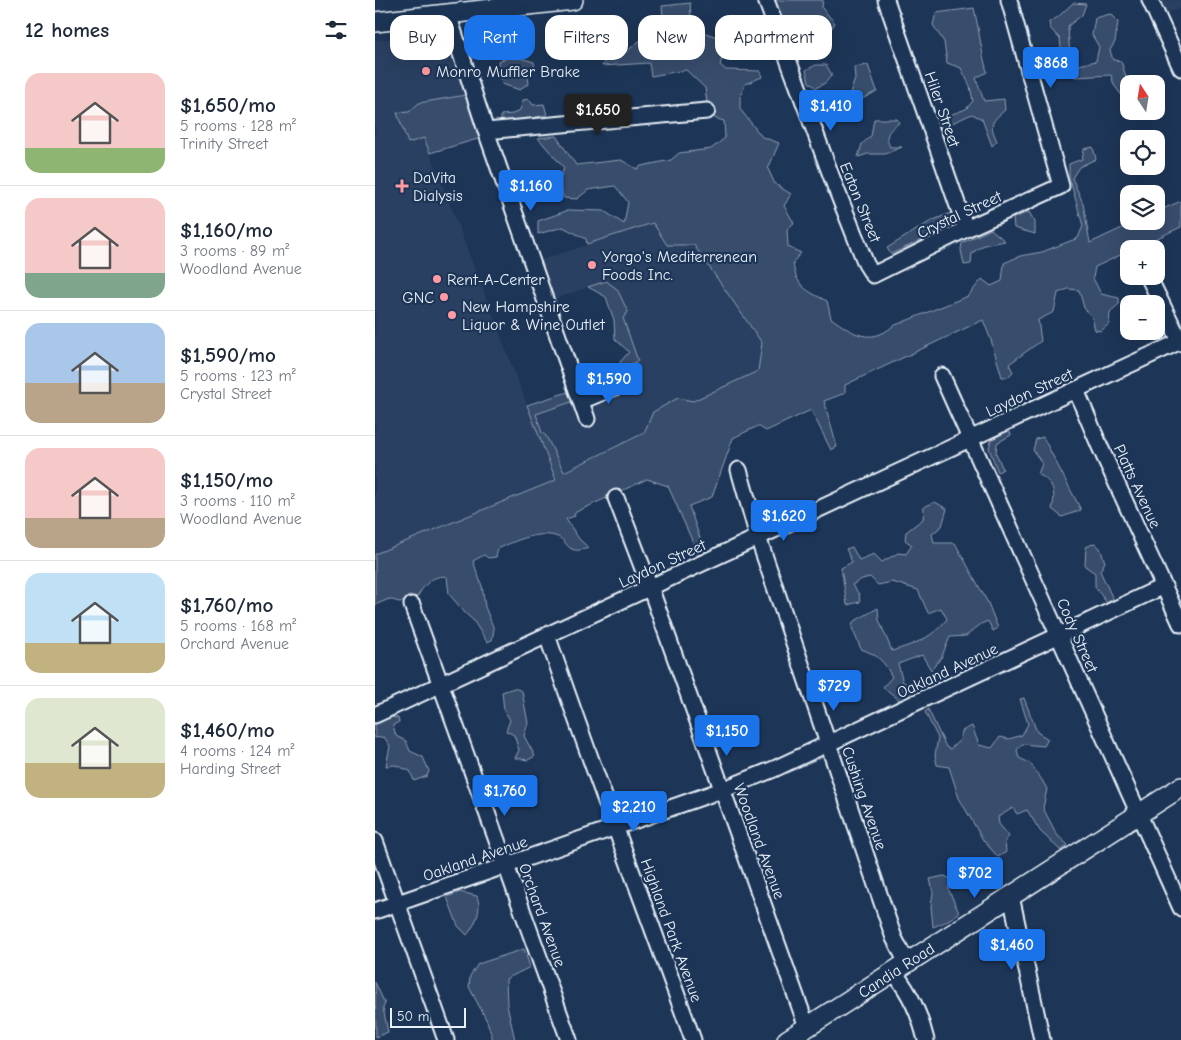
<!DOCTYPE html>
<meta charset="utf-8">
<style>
:root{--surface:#fff;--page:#f2f2f3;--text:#1f2937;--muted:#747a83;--line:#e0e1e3;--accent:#1a73e8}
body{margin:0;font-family:"Comic Neue",sans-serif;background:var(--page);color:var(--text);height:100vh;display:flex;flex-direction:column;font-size:19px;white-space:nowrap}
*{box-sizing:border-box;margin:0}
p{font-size:16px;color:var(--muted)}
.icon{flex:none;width:28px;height:28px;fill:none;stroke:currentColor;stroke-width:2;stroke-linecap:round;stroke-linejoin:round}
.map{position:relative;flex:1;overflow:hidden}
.drawer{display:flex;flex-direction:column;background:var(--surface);width:375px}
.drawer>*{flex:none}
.guide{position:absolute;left:15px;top:15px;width:475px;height:45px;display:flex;gap:10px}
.needle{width:32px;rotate:348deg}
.fabs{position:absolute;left:745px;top:75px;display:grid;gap:10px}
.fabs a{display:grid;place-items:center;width:45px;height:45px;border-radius:10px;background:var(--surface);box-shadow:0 5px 20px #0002;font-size:25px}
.scale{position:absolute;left:15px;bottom:12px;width:76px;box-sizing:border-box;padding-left:5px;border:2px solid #e8f1f8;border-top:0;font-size:14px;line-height:18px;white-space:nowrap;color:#e8f1f8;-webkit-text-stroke:4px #1d3557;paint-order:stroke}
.price{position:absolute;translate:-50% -42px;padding:0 11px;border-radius:5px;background:var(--accent);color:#fff;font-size:16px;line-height:32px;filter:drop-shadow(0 1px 2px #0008)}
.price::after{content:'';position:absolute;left:50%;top:30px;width:15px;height:11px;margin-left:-8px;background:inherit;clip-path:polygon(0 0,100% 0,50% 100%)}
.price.current{background:#222;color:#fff}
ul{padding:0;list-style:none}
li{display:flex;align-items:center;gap:15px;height:125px;padding:0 25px}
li+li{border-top:1px solid var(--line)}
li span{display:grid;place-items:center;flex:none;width:140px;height:100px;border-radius:15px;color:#555}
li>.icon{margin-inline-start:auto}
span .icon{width:60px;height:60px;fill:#fffc;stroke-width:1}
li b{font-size:21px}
h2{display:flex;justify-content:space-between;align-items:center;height:60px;padding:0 25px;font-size:21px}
.pill{padding:0 18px;border-radius:15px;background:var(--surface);box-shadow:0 5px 20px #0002;font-size:18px;line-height:45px}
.pill.current{background:var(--accent);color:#fff}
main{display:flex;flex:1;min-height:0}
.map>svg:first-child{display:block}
</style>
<main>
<section class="drawer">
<h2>12 homes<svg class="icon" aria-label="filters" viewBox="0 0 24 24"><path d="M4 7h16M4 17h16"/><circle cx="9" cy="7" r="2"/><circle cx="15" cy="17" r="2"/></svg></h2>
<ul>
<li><span style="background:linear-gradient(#f6c9c9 75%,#8fb573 0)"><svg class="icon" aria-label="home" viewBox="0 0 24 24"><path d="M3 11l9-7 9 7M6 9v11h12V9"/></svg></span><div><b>$1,650/mo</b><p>5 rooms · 128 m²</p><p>Trinity Street</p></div></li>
<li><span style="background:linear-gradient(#f6c9c9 75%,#7fa58c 0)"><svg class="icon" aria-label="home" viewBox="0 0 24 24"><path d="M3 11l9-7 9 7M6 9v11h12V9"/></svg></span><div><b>$1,160/mo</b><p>3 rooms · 89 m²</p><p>Woodland Avenue</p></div></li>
<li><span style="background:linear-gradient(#a9c7e8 60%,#b9a48a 0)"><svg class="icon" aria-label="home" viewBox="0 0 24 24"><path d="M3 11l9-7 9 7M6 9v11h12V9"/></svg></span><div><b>$1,590/mo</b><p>5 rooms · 123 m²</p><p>Crystal Street</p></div></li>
<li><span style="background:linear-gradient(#f6c9c9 70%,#b9a48a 0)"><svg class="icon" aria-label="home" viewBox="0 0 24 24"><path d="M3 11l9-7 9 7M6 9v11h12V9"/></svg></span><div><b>$1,150/mo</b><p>3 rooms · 110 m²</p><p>Woodland Avenue</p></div></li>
<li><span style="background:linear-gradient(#bfe0f5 70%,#c2b280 0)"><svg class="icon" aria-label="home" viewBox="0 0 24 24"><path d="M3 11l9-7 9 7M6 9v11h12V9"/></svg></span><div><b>$1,760/mo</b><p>5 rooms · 168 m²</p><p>Orchard Avenue</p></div></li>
<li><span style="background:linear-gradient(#dfe7d0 65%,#c2b280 0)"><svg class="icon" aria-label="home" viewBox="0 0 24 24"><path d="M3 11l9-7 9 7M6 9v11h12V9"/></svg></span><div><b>$1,460/mo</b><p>4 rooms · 124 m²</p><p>Harding Street</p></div></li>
</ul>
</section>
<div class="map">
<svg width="806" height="1040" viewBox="0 0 806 1040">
<rect width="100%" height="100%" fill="#1d3557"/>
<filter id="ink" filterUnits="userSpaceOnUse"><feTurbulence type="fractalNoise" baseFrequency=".02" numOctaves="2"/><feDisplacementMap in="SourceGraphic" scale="10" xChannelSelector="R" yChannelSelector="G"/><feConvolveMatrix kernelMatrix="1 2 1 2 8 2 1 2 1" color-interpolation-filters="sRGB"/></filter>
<g filter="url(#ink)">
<path fill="#2a4162" d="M786,0H806V8L791,13Z
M66,34L91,95L44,103L34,112L23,114L33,143L49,137L181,480L0,554V40Z
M278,223L292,245H319L387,343L383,371L318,401L303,398L278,412L269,432L189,472L171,436L167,433L161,414L201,400L196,391L263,361L248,318L231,281L176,300L163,261Z"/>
<path fill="#374d6c" stroke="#909fb2" d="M400,0H448L447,8L460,23L453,33L437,35L418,31L410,34Z
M315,3L317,28L353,41L380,30L383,39L368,45L371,55L347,59L345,65L351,70L385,71L387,77L370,84L365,97V109L387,137L404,143L393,169L400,184L416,194L409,206L419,223L412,229L413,247L426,253L418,262C420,286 432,291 452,301L456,318C477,333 495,346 518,326L593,296L607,279L616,286L627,281L629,263L645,256L667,252L703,238L708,226L694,176V164L707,159L709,149L718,147L721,159L704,167L697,178L708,203L715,243L762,221H781V212L806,201V227L759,249H754V251L720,267L718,278L726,294L744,298V304L735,312L734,324L726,331L720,330L717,317L709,308L704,290L693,289L683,293L679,312L663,320L666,341L634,364L638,372L633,377H627L616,340L608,320L470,385V393L449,401L462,447L456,450L436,410L391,431L383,426L358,438L337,497L314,506L330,553L323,554L293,486L272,479L199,513L200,516L191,519L204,539L214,548C189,556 195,540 180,536C162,531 139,541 123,549L121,557L113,558L109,555L98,561L107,586L110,607L119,629L117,640L112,642L98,620L91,614L74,594L72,577C58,573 46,588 41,600L24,602L14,599L0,605V554L181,480L152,405L196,391L202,400L161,414L167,433L171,436L189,472L269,433L278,412L303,398L318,401L383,371L387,343L319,245H292L278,223L212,244L211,239L188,227L163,234V221L194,210L229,211L249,224L253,202L240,186L213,190L202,199L189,198L184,181L189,168L163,138L181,136L201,165L246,160L262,169L266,166L296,160L304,153L336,149L350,138L349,121L339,118L332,103L330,88L311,70L276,76L274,63L227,66L232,56L252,51L272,35L280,40L290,37L287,6Z
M698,3L711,4L707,15L693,26L695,59L704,65L721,61L724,47L717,35L720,18L735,14L743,22L740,42L735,50L738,60L746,61L754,86V105L739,85L736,75L700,77L688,64L685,39L675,28L674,22L683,17Z
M599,8C604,29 606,51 612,72L601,78L609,101L629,99L630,110C616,122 614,124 622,141L617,146L607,119L597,114L564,129L561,120L591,109L598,101L595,86L586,68L572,63L569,42L558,25L561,13Z
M138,56L159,62L160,68L152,70L154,84L149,86L145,90L127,84L123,61Z
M441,65H451L457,75L450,83L441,88L434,82L431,70Z
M493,65L502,91L487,99L475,93L480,79L479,67Z
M91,95L106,138L55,153L49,138L33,143L22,113L34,112L44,103Z
M154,99L158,105L169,104L172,115L126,124V115L138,114L145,110L148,100Z
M499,119H522L524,123C514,130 509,134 515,147H527L510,154H493L483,157L487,144L496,136Z
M578,212L582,224L516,254L512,248L556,221Z
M654,212L660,222V234L639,228L638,218Z
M616,229L630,241L609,245L597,253L596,264L589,265L586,250L587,243Z
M231,281L242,289L253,312L248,318L263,361L247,368L245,362L254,352L240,339L239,320L231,297L213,287Z
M634,430L636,435L622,443L621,453L628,469L623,472L614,448L616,440Z
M668,437L706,510L687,517L677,509C681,492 679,483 663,474L667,464L658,450L661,439Z
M560,502L572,509L567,526L557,534L559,543H580L613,603L623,628L618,631L613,621L606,624L591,636L575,637L566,658L556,670L547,655L523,664L528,682L540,687L544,695L527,702L508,687L517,677C509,661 503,655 486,649L477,628L478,622L503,608L504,620L517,651C540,644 557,638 572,619L566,608L553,613L543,590L517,582L503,585L495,577L487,579L477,585L484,594L485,602L472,605L466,568L477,562L471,549L477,547L484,560L499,554L507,562L523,553L531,554L537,545L530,540L531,532L548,519L549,507Z
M720,543L725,548L730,562L725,571L738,599L732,603L720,587V573L710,566L711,547Z
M139,688L147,691L153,723L149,736L160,756L153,760L140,758L144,750L139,735L131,731L135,720L129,710L127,692Z
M649,698L662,732L673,739L669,746L647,744L642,750L644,758L655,763L667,780L672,789L668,808L682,835L693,845L686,851L665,831L652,810L642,814L638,808L623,817L624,824L634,836L630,841L631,852L623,857L608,840L584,798L574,767L562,765L560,755L563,738L550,712L553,709L571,747L575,749L585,740L587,731L597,726L604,745L617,748L625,737L634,739L647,735L653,724L645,699Z
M16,717L23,718L24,722L18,725L21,736L31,741L35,751L48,757L54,771L52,776L39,781L35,771L20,765L11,766L15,746L9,737L0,738V724Z
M569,876L579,880L573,888L584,913L570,922L558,927L556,906L558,892L555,879Z
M85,892L102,896C107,911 101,923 92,935L83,926L72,897Z
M149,949L155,967L131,979L132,1005L140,1040H118L112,1021L94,987L95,976L103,964Z
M0,982L10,1004L8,1008L13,1032L1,1037Z"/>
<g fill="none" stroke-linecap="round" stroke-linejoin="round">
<g stroke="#e8f1f8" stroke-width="19">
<path id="minor" d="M391,0L460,186L491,264L498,275L591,229L686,186L634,0
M511,0L591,229
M775,0L806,68
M73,14L111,131L212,419
M111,131L332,111
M773,276L806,343
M567,376L806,908
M701,390L725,447L806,624
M206,401L250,383
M364,470L383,537L519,938L532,963
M241,498L275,587L432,1027
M37,605L194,1040
M172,635C218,771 270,905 318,1040
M0,715L806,341
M0,841L71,1040
M636,896L667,1040
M0,911L347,790L399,769L789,586
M519,972C536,995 544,1012 551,1040"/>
</g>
<g stroke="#e8f1f8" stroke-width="22">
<path id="major" d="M0,22L198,0
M412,1040L806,787"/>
</g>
<use href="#minor" stroke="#1d3557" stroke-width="15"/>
<use href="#major" stroke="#1d3557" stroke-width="19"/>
</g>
</g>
<g fill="#ff9aa2" stroke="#1d3557" stroke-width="2">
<circle cx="51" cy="71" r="5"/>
<path d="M24.5 178.5h5v5h5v5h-5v5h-5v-5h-5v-5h5z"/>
<circle cx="217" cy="265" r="5"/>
<circle cx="62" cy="279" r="5"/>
<circle cx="69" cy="297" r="5"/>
<circle cx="77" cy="315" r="5"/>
</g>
<g text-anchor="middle" stroke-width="4.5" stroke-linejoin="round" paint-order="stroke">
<g font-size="16" fill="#e8f1f8" stroke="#1d3557" text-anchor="start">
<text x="61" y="77">Monro Muffler Brake</text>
<text x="38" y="183">DaVita<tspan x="38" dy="18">Dialysis</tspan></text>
<text x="227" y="262">Yorgo's Mediterrenean<tspan x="227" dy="18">Foods Inc.</tspan></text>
<text x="72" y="285">Rent-A-Center</text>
<text x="59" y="303" text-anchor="end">GNC</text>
<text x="87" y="312">New Hampshire<tspan x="87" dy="18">Liquor &amp; Wine Outlet</tspan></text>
</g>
<g font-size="16" fill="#e8f1f8" stroke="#1d3557">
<text transform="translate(568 109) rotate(71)" y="6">Hiler Street</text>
<text transform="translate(486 202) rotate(68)" y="6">Eaton Street</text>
<text transform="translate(584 214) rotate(-25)" y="6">Crystal Street</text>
<text transform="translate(654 392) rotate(-25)" y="6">Laydon Street</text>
<text transform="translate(763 486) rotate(65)" y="6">Platts Avenue</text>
<text transform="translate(287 563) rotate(-25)" y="6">Laydon Street</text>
<text transform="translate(703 635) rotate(66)" y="6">Cody Street</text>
<text transform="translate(572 670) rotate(-25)" y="6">Oakland Avenue</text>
<text transform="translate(490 798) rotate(71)" y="6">Cushing Avenue</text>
<text transform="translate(385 841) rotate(70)" y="6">Woodland Avenue</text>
<text transform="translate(100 858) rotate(-19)" y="6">Oakland Avenue</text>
<text transform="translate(168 915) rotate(70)" y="6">Orchard Avenue</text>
<text transform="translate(297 930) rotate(70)" y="6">Highland Park Avenue</text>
<text transform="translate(521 970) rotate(-33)" y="6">Candia Road</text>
</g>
</g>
</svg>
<div class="fabs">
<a><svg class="needle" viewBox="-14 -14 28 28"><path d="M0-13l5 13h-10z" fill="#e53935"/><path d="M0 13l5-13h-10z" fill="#747a83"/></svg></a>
<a><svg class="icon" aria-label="locate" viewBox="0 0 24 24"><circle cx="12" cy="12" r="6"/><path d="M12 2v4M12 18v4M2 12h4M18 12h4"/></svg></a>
<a><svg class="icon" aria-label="layers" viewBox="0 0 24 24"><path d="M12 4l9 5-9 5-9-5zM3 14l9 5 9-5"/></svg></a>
<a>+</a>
<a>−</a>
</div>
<div class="scale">50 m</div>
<b class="price" style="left:676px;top:89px">$868</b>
<b class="price" style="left:456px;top:132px">$1,410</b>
<b class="price current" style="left:223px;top:136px">$1,650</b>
<b class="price" style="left:156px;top:212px">$1,160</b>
<b class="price" style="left:234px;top:405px">$1,590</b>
<b class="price" style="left:409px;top:542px">$1,620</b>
<b class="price" style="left:459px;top:712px">$729</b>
<b class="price" style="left:352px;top:757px">$1,150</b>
<b class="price" style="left:130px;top:817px">$1,760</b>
<b class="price" style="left:259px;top:833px">$2,210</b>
<b class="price" style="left:600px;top:899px">$702</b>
<b class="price" style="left:637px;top:971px">$1,460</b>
<div class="guide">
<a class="pill">Buy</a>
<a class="pill current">Rent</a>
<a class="pill">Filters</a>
<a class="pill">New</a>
<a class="pill">Apartment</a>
</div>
</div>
</main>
